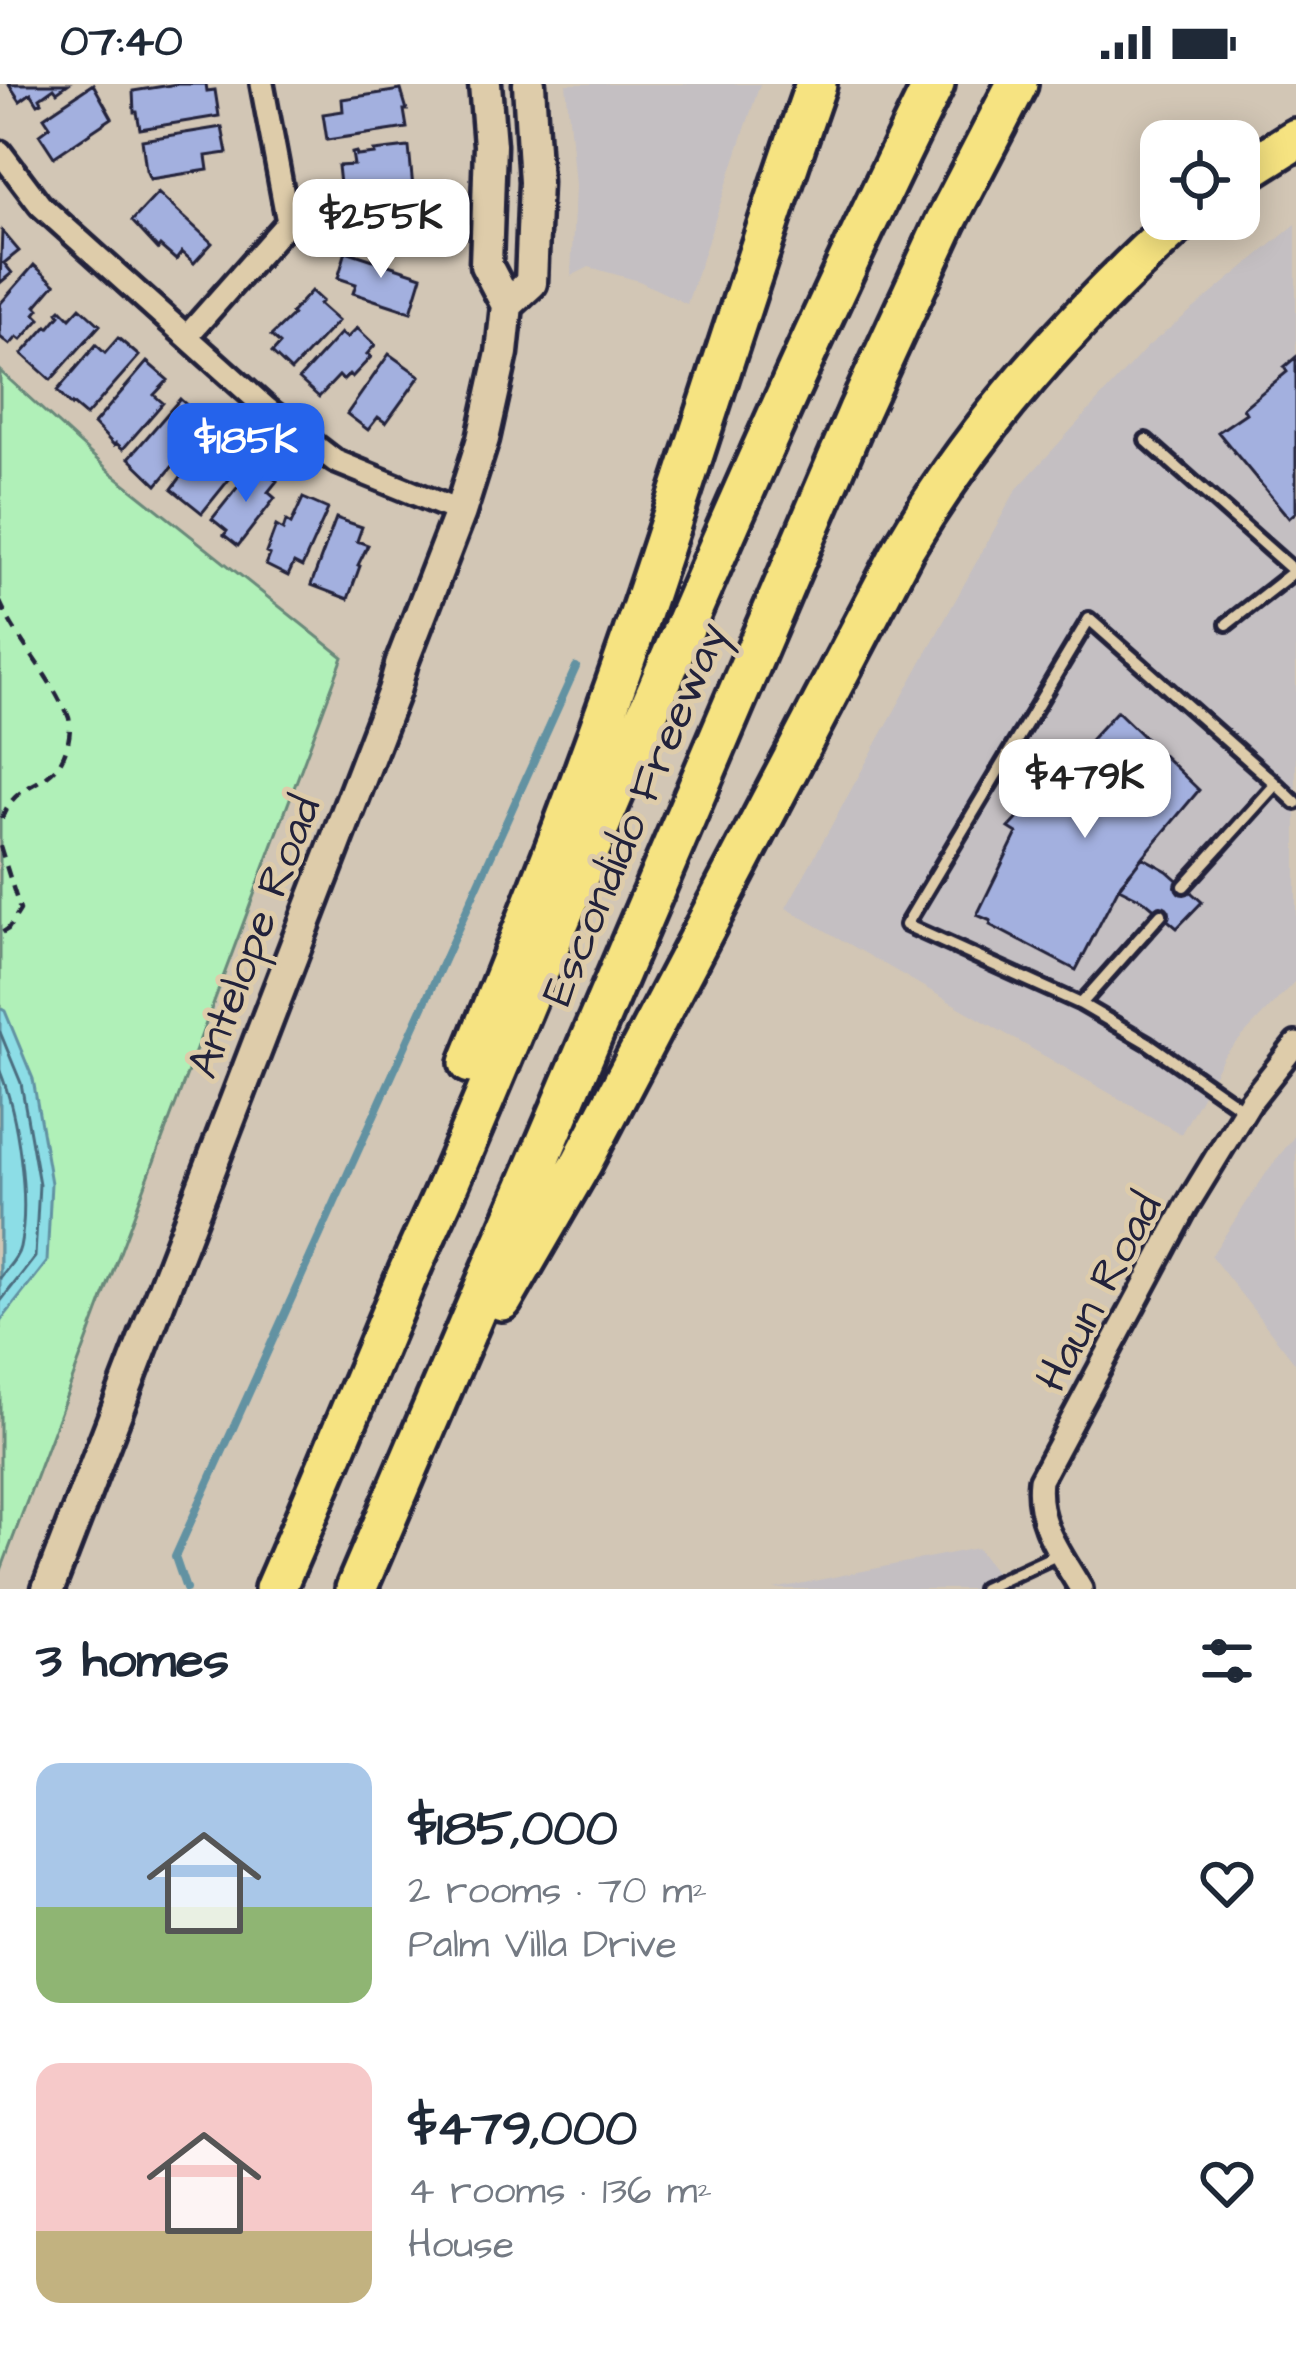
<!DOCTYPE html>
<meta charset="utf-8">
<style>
:root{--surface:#fff;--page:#f2f2f3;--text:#1f2937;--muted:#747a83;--accent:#2563eb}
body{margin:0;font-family:"Architects Daughter",sans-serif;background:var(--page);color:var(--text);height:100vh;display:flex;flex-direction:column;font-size:45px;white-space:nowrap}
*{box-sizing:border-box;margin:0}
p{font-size:39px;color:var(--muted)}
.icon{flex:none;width:66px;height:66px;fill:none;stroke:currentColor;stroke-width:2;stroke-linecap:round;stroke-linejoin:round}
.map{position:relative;height:1505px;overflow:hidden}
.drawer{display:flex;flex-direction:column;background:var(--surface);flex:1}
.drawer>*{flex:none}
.fabs{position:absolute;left:1140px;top:36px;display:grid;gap:24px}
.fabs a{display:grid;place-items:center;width:120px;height:120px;border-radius:24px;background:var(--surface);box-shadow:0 6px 30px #0003;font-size:60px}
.price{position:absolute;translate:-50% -102px;padding:0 27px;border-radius:24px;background:#fff;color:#222;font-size:39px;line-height:78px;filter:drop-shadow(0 3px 6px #0008)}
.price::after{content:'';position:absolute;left:50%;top:72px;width:36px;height:27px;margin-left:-18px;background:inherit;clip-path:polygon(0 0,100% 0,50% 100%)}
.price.current{background:var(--accent);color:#fff}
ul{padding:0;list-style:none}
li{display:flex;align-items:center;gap:36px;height:300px;padding:0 36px}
li span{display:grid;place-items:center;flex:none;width:336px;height:240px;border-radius:24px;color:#555}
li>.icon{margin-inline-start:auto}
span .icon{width:144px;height:144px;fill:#fffc;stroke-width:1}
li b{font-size:51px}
h2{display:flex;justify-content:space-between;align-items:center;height:144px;padding:0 36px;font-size:51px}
.status{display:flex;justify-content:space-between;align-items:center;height:84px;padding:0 60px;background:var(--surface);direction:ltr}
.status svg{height:33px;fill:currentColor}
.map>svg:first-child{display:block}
</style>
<div class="status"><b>07:40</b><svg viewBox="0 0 49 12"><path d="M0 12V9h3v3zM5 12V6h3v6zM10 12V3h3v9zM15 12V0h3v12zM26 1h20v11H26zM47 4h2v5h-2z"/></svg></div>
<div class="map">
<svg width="1296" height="1505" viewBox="0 0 1296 1505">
<rect width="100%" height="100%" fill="#d2c6b5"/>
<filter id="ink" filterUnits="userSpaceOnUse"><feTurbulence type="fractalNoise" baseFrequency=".00833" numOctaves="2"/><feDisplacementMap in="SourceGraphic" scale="24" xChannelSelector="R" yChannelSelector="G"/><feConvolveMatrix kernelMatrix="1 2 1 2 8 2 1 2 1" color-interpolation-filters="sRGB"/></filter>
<g filter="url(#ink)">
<path fill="#c4bfc2" d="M566,0H760L687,220L639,197L589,183L571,192L575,102Z
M1296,140V896L1224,972L1181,1050L786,824L1016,406L1147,263Z
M1296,1050V1280L1211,1172L1269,1085Z
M977,1464L1008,1505H774Z"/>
<path fill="#b0f0b8" stroke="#69897a" stroke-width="3" d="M0,287L113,390L343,573L0,1489Z"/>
<path fill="#8cdde6" stroke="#6292a2" stroke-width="3" d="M0,924L5,927L33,995L51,1099L47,1178L0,1238Z"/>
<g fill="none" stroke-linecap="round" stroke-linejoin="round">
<path stroke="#4c6d7f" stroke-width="3" d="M0,948L21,999L39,1100L35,1173L0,1218
M0,987C18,1031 30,1116 20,1163C18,1174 7,1184 0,1194"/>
<path stroke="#6292a2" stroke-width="8" d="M186,1505L175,1473L576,583"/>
</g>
<path fill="#a3b0df" stroke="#22223b" stroke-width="3" d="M9,0H68L57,8L54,4L40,14L42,18L38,20L31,9L20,17Z
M93,0L112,34L54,73L39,50L50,42L44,33Z
M177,0H206L207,7L215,6L219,32L140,45L137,28H134L133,7Z
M401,6L407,26H404L407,44L327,56L323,30L343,27L342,15Z
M222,43L227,69L206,72L208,86L150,95L146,86L142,56Z
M409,63L413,104L341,110L338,82L354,81L352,69L356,68L357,72L375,70L374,67Z
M158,109L212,159L194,179L182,168L176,176L160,162L158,165L132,137Z
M415,114L422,153L363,158L362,146L348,147L346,120Z
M2,147L19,167L4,179L12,189L0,199Z
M346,167L422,192L411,228L353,209L356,200L338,194Z
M34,181L55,200L36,222L39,225L35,230L40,235L21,256L17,253L10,261L0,253V220Z
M311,207L322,217L319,220L338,237L291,287L272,269L280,260L271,252L293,231L291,229Z
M80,223L100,241L51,296L22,270L47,242L49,244L60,231L58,228L61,225L70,234Z
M357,244L375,261L367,270L371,273L352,293L349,290L343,296L339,292L319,313L299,295L341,249L347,254Z
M118,254L139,272L86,332L72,320L71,322L57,307L96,261L105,269Z
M389,270L420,292L386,339L378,333L368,346L347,330Z
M1296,273V428L1289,434L1218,348L1246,329L1243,324L1287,288L1284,283Z
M147,278L168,296L154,311L163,319L123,365L116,359L114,361L94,340Z
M180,315L201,334L192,345L199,351L157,401L129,374Z
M227,355L248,372L202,429L172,405L194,375L197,378L209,364L206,362L209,359L218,367Z
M256,380L277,397L268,408L275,414L238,462L224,451L227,447L212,435Z
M303,414L328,425L302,483L294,479L288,492L266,481L270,471L266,469L276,442L283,446L286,437L291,440Z
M336,434L362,443L357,457L368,461L358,481L360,482L348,515L311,501Z
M1117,627L1199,706L1121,799L1076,886L990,841L991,837L977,831L1017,749L1009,744Z
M1142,773L1167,787L1202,818L1177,844L1145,817L1119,804Z"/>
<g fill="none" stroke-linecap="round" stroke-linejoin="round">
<g stroke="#22223b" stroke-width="20">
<path id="lane" d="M1146,356L1294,487
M1227,540L1296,486
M1184,802L1276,700L1296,719
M1161,830L1081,920L1148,959L1244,1026
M1081,920L906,841L1089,535L1276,700
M983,1505L1061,1469"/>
</g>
<g stroke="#22223b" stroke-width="30">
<path id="street" d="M0,68L40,121L266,324L335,377L460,428
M187,252L288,138L262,0
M1081,1505C1060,1469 1035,1439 1040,1396L1186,1123L1250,1018L1296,960"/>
</g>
<g stroke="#22223b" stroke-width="39">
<path id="secondary" d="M507,221L531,199L535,98L529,0
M48,1505L394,607L402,578L460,428L483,355L502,269L507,221L486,181L490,61L485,0"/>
</g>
<g stroke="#22223b" stroke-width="48">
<path id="highway" d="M1239,91L1296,55
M470,979C533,824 594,669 647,510C704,340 757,169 816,0
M502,1216L582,1078L904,464C977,339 1075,233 1182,135
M275,1505C319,1405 360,1304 402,1204C417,1167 435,1132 450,1096C606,728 756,358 934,0
M356,1505L859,326L946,137L1017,0"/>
</g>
<path stroke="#22223b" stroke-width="4.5" stroke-dasharray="12 9" stroke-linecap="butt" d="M0,518C16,554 42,582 60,617C63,622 67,628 69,634C72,648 67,668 59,680C39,706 14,698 0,739
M0,762L20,826L8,845L0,850"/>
<use href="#lane" stroke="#deccaa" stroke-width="10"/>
<use href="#street" stroke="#deccaa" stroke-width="21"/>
<use href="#secondary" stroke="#deccaa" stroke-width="30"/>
<use href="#highway" stroke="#f6e381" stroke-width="39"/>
</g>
</g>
<g text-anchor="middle" stroke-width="10" stroke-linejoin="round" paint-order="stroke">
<g font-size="45" fill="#22223b" stroke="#deccaa">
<text transform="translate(633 729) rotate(-67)" y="16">Escondido Freeway</text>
<text transform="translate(252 852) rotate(-69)" y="16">Antelope Road</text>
<text transform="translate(1097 1207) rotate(-62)" y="16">Haun Road</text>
</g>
</g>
</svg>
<div class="fabs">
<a><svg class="icon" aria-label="locate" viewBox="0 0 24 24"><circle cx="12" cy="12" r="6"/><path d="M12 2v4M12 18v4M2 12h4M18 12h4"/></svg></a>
</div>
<b class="price" style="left:381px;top:197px">$255K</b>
<b class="price current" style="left:246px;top:421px">$185K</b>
<b class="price" style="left:1085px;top:757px">$479K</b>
</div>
<section class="drawer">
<h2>3 homes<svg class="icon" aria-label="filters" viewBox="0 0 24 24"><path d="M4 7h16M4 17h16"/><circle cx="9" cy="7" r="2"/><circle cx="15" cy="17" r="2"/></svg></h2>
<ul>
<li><span style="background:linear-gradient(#a9c7e8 60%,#8fb573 0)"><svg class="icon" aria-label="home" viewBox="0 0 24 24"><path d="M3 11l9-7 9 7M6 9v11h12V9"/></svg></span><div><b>$185,000</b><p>2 rooms · 70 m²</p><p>Palm Villa Drive</p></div><svg class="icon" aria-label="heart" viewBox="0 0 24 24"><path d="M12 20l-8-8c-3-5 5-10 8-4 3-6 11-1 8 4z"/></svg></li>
<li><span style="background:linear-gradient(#f6c9c9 70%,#c2b280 0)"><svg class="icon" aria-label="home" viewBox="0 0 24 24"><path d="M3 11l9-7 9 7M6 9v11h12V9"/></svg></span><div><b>$479,000</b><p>4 rooms · 136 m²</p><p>House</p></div><svg class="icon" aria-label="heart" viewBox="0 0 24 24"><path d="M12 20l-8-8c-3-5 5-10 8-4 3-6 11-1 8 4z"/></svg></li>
</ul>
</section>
